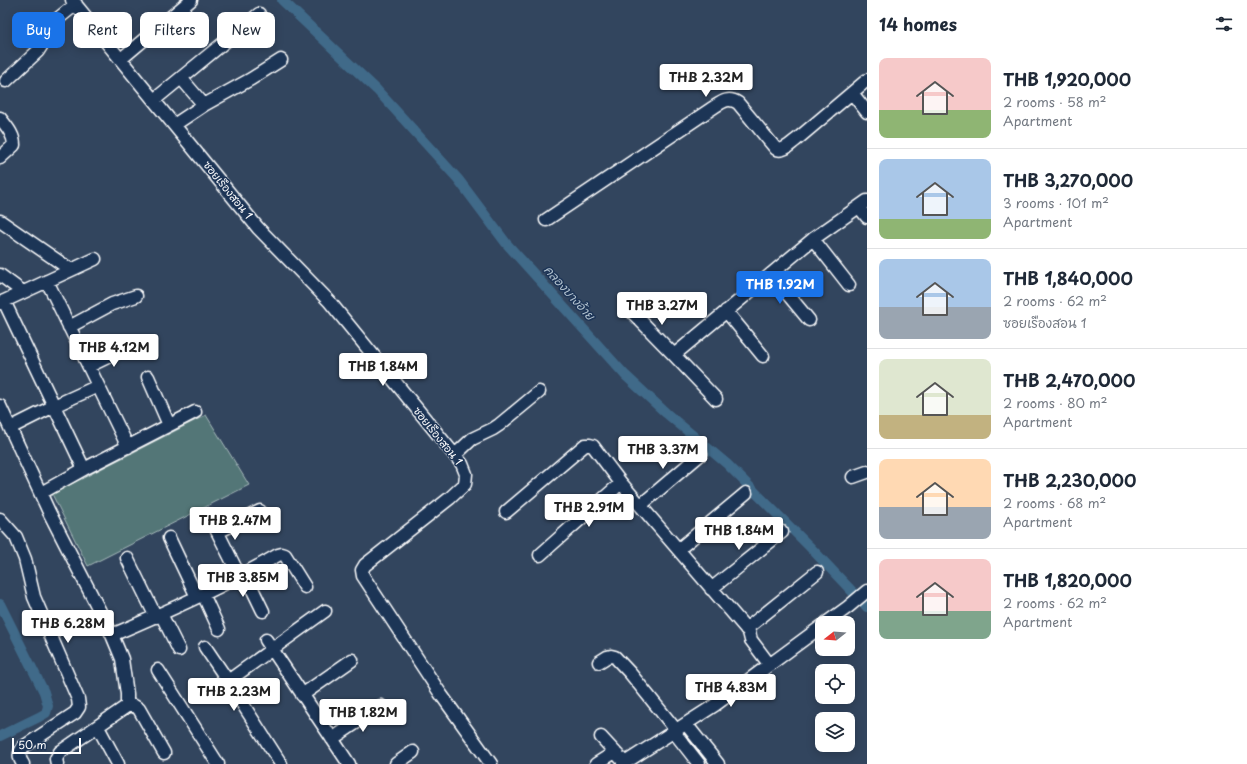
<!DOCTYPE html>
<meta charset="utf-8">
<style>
:root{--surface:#fff;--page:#f6f6f7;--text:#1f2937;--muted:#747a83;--line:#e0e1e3;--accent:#1a73e8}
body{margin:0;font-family:"Playpen Sans","Playpen Sans Thai",sans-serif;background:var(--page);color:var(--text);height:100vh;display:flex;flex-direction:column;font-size:15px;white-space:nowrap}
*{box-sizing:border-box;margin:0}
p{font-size:13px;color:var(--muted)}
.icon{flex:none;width:22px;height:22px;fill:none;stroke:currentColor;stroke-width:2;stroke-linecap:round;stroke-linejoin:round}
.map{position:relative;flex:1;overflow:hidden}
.drawer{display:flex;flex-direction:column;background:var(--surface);width:380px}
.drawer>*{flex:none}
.guide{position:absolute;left:12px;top:12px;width:380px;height:36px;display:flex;gap:8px}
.needle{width:26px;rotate:253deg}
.buttons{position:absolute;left:815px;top:616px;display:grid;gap:8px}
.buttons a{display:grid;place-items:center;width:40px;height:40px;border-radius:8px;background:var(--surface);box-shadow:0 2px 10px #0003;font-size:20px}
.scale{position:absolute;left:12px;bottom:10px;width:69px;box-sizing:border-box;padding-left:4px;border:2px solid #fff;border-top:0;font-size:11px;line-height:14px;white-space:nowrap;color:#fff;-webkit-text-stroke:3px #1d3557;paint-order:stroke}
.price{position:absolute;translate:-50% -34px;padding:0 9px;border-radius:4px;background:#fff;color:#222;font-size:13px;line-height:26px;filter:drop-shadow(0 1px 2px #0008)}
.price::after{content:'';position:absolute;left:50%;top:24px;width:12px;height:9px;margin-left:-6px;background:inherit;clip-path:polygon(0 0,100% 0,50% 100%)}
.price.selected{background:var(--accent);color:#fff}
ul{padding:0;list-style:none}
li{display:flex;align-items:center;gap:12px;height:100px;padding:0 12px}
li+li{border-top:1px solid var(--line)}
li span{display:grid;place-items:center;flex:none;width:112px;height:80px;border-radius:8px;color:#555}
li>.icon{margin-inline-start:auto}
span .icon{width:48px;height:48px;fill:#fffc;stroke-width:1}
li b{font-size:17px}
h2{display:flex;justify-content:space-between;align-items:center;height:48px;padding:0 12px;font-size:17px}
.chip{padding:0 14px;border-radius:8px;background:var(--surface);box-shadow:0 2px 10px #0003;font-size:14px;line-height:36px}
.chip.selected{background:var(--accent);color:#fff}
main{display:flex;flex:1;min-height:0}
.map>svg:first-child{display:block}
</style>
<main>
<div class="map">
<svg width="867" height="764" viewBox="0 0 867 764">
<rect width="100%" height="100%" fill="#32455e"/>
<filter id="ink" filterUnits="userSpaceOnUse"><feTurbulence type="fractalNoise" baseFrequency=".025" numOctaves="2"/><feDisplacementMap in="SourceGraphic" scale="8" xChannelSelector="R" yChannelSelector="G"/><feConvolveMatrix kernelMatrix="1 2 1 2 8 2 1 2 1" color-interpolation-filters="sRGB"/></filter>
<g filter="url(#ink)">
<path fill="#527677" stroke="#a8babb" d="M206,415L249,485L88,566L52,494Z"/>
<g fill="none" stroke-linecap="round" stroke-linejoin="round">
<path stroke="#416a89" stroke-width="10" d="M282,0L377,90L458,179L506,243L625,375L666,413L727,464L809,546L867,607
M0,604L44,692L48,706L46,713L39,717L0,736"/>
<g stroke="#fff" stroke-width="15">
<path id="minor" d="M72,0L258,228L329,301L462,464L466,474L465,484L450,498L365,565L362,570L363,576L440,693L491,764
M121,59L191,0
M181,78L204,105
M6,81L38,51L47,37L49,30L55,21L76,4
M852,93L867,112
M154,100L259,14
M0,118C6,126 14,134 14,145L0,158
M174,125L204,105L251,79L281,60
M859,207L867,217
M546,220L711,109C721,103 727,96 738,103L776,149C784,152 790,144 796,140L867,80
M0,221L71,270
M813,239L849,285
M771,274L809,320
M0,275L23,292
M47,281L128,447
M4,301L84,469
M0,303L95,259
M726,311L763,356
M633,313L674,355
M69,327L112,304L136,296
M89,366L128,347
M148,377L169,425
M716,399L674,355L813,239L867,201
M0,406L49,512L112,635L122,659L127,694V706
M10,428L54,406L98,386
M455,455L472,439L493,429L499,425L539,392
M853,477L867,472
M41,493L84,469L195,412
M641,505L701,454
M506,512L585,445H590L593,446L621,483L749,632L751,640L769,664
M209,515L240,577
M0,519L16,537L25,559L34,597L78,699L79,707L75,713L23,747C19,753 18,757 23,764
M218,532L260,511
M169,538L197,597
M679,549L746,493
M540,555L621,483
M127,558L156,617
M245,574L263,611
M711,589L782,532
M203,594L219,629
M161,614L179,650
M826,623L848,607L867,591
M746,629L817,572
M112,635C169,611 225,586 278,555L282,554L285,555L305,587
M266,640L349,764
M205,647L228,681L281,764
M599,662L607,657L611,656L615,657L630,673L676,730
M158,670L218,764
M228,681L325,611
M302,695L352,660
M686,724L718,764
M98,727L118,764
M674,732L699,764
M601,737L625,763
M332,739L381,706
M57,764L56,759L60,752L127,706H134L139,709L164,753
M396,764L413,752
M596,764L615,752
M623,764L715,705L822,626"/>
</g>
<use href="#minor" stroke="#1d3557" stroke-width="12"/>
</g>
</g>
<g text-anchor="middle" stroke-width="3" stroke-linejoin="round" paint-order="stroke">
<g font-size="11" fill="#fff" stroke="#1d3557">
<text transform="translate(228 190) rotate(51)" y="4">ซอยเรืองสอน 1</text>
<text transform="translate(438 436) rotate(51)" y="4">ซอยเรืองสอน 1</text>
</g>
<g font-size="12" font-style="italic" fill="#b3c3d0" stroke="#1d3557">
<text transform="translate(569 293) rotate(48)" y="4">คลองบางอ้าย</text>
</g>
</g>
</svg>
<div class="buttons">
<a><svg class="needle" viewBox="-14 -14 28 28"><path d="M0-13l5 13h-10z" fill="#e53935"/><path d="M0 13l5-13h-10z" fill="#747a83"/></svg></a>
<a><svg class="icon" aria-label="locate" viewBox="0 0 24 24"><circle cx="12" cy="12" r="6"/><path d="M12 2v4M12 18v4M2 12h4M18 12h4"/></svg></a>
<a><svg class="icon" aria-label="layers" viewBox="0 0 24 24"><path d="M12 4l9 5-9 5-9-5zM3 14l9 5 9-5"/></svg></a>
</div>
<div class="scale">50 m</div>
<b class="price" style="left:706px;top:98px">THB 2.32M</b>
<b class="price selected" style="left:780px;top:305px">THB 1.92M</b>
<b class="price" style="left:662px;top:326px">THB 3.27M</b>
<b class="price" style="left:114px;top:368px">THB 4.12M</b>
<b class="price" style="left:383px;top:387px">THB 1.84M</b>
<b class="price" style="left:663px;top:470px">THB 3.37M</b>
<b class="price" style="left:589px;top:528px">THB 2.91M</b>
<b class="price" style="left:235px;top:541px">THB 2.47M</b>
<b class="price" style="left:739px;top:551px">THB 1.84M</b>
<b class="price" style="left:243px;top:598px">THB 3.85M</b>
<b class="price" style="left:68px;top:644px">THB 6.28M</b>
<b class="price" style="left:731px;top:708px">THB 4.83M</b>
<b class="price" style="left:234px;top:712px">THB 2.23M</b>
<b class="price" style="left:363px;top:733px">THB 1.82M</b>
<div class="guide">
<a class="chip selected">Buy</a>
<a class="chip">Rent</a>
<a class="chip">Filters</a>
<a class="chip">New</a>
</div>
</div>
<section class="drawer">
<h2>14 homes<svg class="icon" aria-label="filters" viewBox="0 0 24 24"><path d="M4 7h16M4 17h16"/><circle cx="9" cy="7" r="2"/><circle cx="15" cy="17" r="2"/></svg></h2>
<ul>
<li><span style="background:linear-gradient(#f6c9c9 65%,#8fb573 0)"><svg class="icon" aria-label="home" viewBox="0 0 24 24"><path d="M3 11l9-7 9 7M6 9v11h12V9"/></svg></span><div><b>THB 1,920,000</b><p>2 rooms · 58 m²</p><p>Apartment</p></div></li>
<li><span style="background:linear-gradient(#a9c7e8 75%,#8fb573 0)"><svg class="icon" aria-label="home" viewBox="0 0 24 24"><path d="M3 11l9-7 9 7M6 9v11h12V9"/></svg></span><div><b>THB 3,270,000</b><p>3 rooms · 101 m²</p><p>Apartment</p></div></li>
<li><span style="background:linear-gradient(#a9c7e8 60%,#9aa5b1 0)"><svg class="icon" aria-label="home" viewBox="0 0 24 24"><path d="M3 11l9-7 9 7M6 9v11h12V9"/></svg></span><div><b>THB 1,840,000</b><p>2 rooms · 62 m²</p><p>ซอยเรืองสอน 1</p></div></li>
<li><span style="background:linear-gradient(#dfe7d0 70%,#c2b280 0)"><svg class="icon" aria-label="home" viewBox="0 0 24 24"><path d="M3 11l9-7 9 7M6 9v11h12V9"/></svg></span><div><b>THB 2,470,000</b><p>2 rooms · 80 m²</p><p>Apartment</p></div></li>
<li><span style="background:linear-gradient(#ffd9b3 60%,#9aa5b1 0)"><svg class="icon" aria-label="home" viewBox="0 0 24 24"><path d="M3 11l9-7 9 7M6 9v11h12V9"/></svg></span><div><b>THB 2,230,000</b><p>2 rooms · 68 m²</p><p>Apartment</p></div></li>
<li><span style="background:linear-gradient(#f6c9c9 65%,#7fa58c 0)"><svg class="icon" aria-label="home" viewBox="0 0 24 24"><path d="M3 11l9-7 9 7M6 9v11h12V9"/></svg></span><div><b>THB 1,820,000</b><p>2 rooms · 62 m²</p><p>Apartment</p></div></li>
</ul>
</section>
</main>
